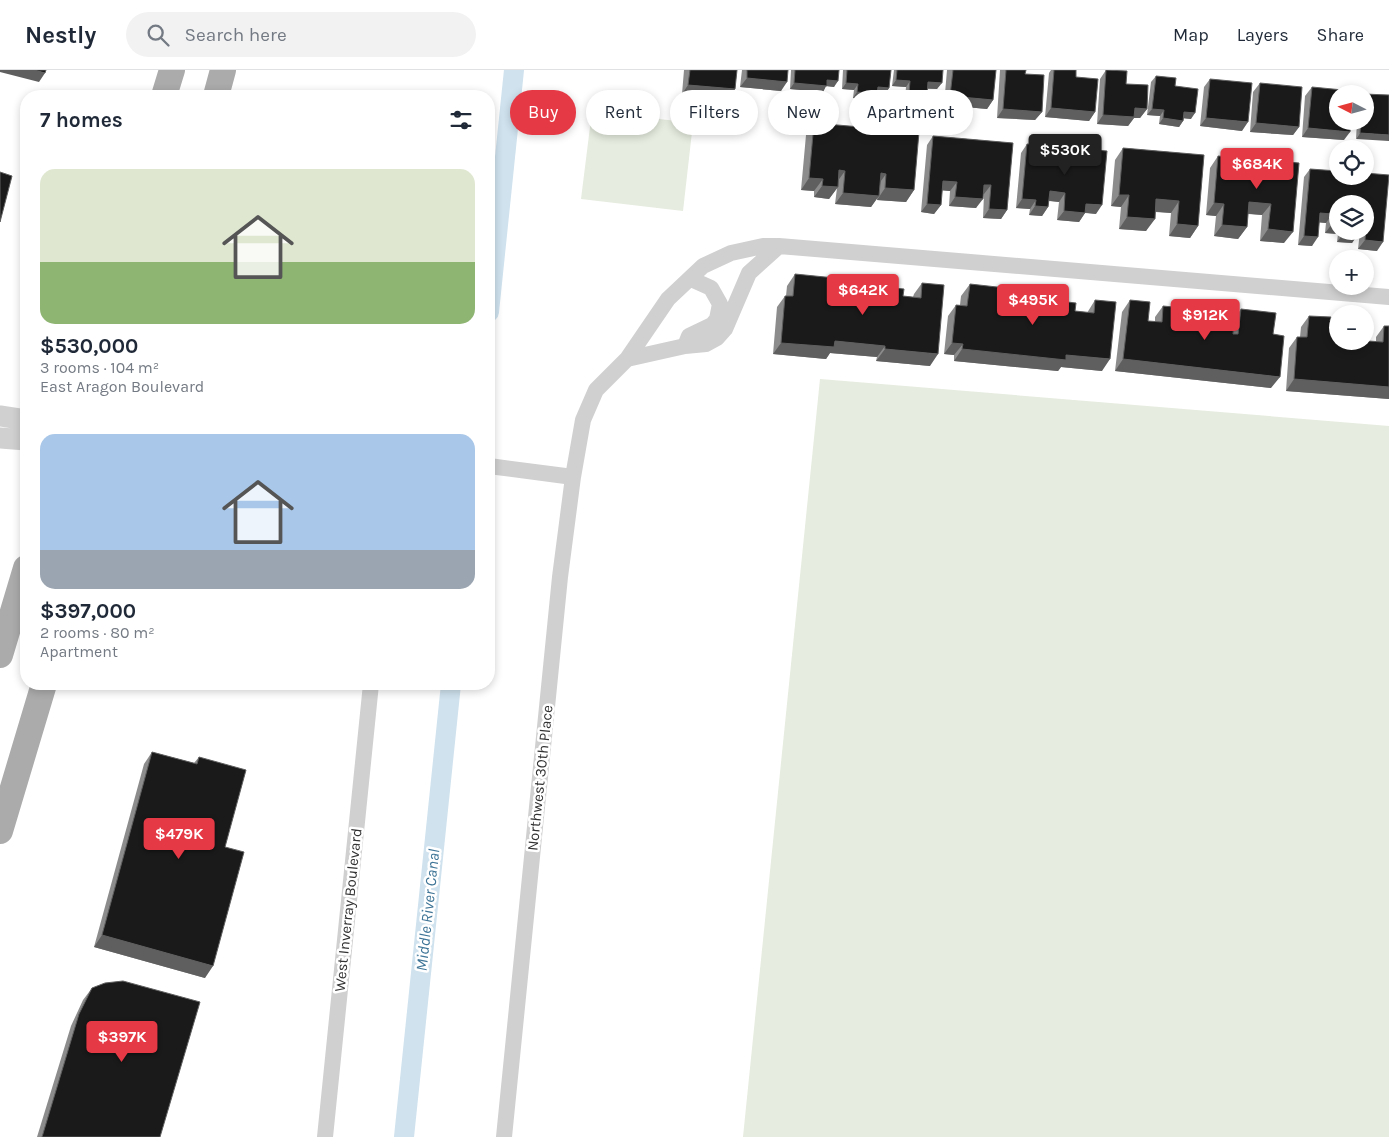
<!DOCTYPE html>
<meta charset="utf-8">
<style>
:root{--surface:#fff;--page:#f2f2f3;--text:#1f2937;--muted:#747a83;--line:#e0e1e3;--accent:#e63946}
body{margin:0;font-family:Karla,sans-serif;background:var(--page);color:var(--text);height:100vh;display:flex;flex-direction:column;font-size:19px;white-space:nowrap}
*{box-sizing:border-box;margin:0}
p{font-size:16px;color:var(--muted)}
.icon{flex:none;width:28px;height:28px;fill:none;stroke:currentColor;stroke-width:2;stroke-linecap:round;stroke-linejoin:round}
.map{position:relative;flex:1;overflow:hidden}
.drawer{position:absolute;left:20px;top:20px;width:475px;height:600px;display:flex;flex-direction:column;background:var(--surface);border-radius:20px;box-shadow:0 2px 8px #0003}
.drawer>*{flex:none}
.guide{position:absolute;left:510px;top:20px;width:475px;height:45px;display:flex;gap:10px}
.needle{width:32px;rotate:276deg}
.fabs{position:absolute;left:1329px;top:15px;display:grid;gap:10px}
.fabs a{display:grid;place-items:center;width:45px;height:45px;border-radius:50%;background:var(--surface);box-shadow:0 2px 8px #0003;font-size:25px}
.price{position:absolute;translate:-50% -42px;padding:0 11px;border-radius:5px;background:var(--accent);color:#fff;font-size:16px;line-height:32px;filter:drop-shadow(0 1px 2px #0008)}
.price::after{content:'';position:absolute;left:50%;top:30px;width:15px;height:11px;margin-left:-8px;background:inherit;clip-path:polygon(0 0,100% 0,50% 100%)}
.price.current{background:#222;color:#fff}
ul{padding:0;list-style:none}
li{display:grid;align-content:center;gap:10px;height:265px;padding:0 20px}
li span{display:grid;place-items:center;height:155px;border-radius:15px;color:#555}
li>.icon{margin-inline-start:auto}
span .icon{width:90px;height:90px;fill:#fffc;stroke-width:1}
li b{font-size:21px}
h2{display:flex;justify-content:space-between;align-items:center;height:60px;padding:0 20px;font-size:21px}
.chip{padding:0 18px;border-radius:22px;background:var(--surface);box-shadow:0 2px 8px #0003;font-size:18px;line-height:45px}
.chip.current{background:var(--accent);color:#fff}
header{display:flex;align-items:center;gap:30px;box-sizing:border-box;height:70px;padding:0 25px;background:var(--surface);border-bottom:1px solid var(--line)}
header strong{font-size:24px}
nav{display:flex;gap:28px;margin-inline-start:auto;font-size:18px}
.search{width:350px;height:45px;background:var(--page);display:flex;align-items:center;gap:12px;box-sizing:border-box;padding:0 18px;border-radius:28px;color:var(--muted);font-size:19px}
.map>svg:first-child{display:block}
</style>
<header>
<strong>Nestly</strong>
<div class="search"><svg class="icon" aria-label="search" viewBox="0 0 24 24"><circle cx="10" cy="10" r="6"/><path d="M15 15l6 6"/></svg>Search here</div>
<nav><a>Map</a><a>Layers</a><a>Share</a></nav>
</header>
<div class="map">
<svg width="1389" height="1067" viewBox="0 0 1389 1067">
<rect width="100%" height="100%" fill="#fff"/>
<path fill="#e6ecdf" d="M592,41L693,53L683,141L581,129Z
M820,309L1389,356V1067H743Z"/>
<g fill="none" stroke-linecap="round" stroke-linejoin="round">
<path stroke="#cfe2ee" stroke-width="20" d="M489,242L514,0
M404,1067L451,614"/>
<path stroke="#d0d0d0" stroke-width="16" d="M685,276L689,266L712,255L717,249L720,234L711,218L691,209
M627,289L685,276L706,274L717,268L725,259L749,203L779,176
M489,396L573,407
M325,1067L371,614
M504,1067L560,507L573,407L583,350L596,320L627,289L668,229L703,196L731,183L763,176H779L1389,227"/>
<path stroke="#d0d0d0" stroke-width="21" d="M0,346L26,350
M0,368L26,370"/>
<path stroke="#ababab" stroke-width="26" d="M164,26L172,0
M216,26L223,0
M0,585L26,498
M0,761L44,614"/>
</g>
<path fill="#8c8c8c" d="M684,0H737L735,19L729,28L682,24Z
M742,0H788L781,21L740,17Z
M791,0H839L834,17L826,16L823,22L790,19Z
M843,0H891L889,18L885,24L877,23L873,30L853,28L854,20L842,19Z
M894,0H943L937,19H928L923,31L905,29L906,17L892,16Z
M947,0H996L993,30L987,39L944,35Z
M1000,0H1026L1025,4L1042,42L1035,50L997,48Z
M1051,0H1076V7L1095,42L1089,51L1045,47L1049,3Z
M1106,0L1126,14L1147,39L1140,48H1134L1128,56L1097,54L1100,9Z
M1156,6L1175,16L1191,49L1184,48L1183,51L1179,57L1159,54L1160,46L1147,45L1151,12Z
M1210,9L1242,61L1200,56L1204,17Z
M1260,13L1299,57L1293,65L1250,62L1253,22Z
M1312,17L1344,70L1302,67L1305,26Z
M1389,25L1356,69L1357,51H1365Z
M814,53L914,120L906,132L877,130V128L871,137L835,134L837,118L829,129L814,127V121L801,120L806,65Z
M933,66L1013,73L1007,140L1001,149L983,148L984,124H983L976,138L949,136L950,121L942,120L941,135L934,144L921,142L927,75Z
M1027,74L1096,144L1085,143L1079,152L1057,150L1059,132L1049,131L1048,137L1042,146L1029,145L1030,139L1016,138L1021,83Z
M1123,78L1204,85L1198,156L1190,168L1169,166L1171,143L1155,142L1146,161L1119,159L1121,137L1111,136L1115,90Z
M1218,86L1299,93L1284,173L1260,171L1262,145L1248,144L1247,157L1238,169L1214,166L1216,146L1206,145L1210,98Z
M1310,99L1365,106L1377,181L1358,179L1360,161H1365V134L1338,161H1359L1358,164L1352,173L1337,172L1338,164L1325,163L1326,153L1319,152L1312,176L1298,175L1304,107Z
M795,204L833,227L838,228V222L847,211L884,217L903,226L913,227L914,224L922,213L930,296L876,291L877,287L830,283L826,289L773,284L777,237L785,226H786L787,216Z
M970,214L1004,238L1011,239V235L1019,223L1058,231L1075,241L1087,243L1095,230L1102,301L1061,297L1058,301L954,291V285L944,284L948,246L956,235H960L961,226Z
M1130,230L1148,251L1155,252V247L1163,236L1194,249L1214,251L1219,245L1234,249L1241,239L1273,264L1271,318L1115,301L1122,242Z
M1309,246L1330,251L1368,271L1376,272V267L1384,256H1389V329L1286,321L1289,278L1297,267H1300L1301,257Z
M152,682L194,693L199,687L225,777L205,908L94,877L144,694Z
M92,918L160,1067H37L71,956L83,930Z"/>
<path fill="#5f5f5f" d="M0,0H34L45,3L39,12L0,2Z
M747,8L787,12L781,21L740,17Z
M827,10L838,11L834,17L826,16L823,22L790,19L794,13Z
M896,10L910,11L906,17L892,16Z
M928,12L942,13L937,19L924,18Z
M846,13L858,14L854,20L842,19Z
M688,15L735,19L729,28L682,24Z
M878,17L889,18L885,24L873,23Z
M857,22L877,24L873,30L853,28Z
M909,23L927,25L923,31L905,29Z
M950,26L993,30L987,39L944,35Z
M1051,38L1095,42L1089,51L1045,47Z
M1135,38L1147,39L1140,48H1134L1128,56L1097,54L1103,45Z
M1003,39L1042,42L1035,50L997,48Z
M1152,39L1164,40L1160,46L1147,45Z
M1184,42L1195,43L1191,49L1180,48Z
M1163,48L1183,51L1179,57L1159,54Z
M1206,48L1248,52L1242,61L1200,56Z
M1256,53L1299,57L1293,65L1250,62Z
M1308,58L1350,62L1344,70L1302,67Z
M1360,63L1389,65V71L1356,69Z
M839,100L845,101L837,112Z
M881,103L886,104L878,115Z
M809,108L823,109L814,121L801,120Z
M943,111L957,112L950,121L937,120Z
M984,115H991L984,124H978Z
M822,116L838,117L829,129L814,127Z
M885,118L914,120L906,132L877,130Z
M1050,121L1065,123L1059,132L1043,130Z
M843,123L879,126L871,137L835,134Z
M1119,125H1129L1121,137L1111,136Z
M955,127L983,129L976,138L949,136Z
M1022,129L1036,130L1030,139L1016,138Z
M1156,129L1179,131L1171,143L1148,141Z
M1249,132L1271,134L1262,145L1241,143Z
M1214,133L1224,134L1216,146L1206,145Z
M927,134L941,135L934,144L921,142Z
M1086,134L1102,135L1096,144L1080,142Z
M1035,136L1048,137L1042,146L1029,145Z
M989,139L1007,140L1001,149L983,148Z
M1064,141L1085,143L1079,152L1057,150Z
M1320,143L1332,144L1326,153L1313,152Z
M1127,147L1155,149L1146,161L1119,159Z
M1177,154L1198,156L1190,168L1169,166Z
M1332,154H1338V161H1340L1338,164L1325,163Z
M1222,155L1247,157L1238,169L1214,166Z
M1268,159L1293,162L1284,173L1260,171Z
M1344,163L1358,164L1352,173L1337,172Z
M1304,166L1318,167L1312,176L1298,175Z
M1365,170L1383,172L1377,181L1358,179Z
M835,271L885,276L877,287L830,283L826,289L773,284L781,273Z
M952,273L963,274L954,285L944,284Z
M885,279L938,284L930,296L876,291Z
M962,279L1066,285L1110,289L1102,301L1061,297L1058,301L954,291Z
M1123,289L1280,307L1271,318L1115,301Z
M1294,309L1389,317V329L1286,321Z
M102,865L213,896L205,908L94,877Z"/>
<path fill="#1a1a1a" stroke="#5f5f5f" d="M34,0H46L45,3Z
M690,0H737L735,19L688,15Z
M747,0H788L787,12L747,8Z
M795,0H839L838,11L827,10V16L794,13Z
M847,0H891L889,18L878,17L877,24L857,22L858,14L846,13Z
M897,0H943L942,13L928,12L927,25L909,23L910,11L896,10Z
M953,0H996L993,30L950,26Z
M1006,0H1026L1025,4L1044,5L1042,42L1003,39Z
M1054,0H1076V7L1098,9L1095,42L1051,38Z
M1106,0L1127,1L1126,14L1148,15L1147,39L1135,38L1134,47L1103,45Z
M1156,6L1176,8L1175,16L1198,19L1195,43L1184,42L1183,51L1163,48L1164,40L1152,39Z
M1210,9L1252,13L1248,52L1206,48Z
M1260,13L1302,17L1299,57L1256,53Z
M1312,17L1353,21V24H1338V51H1351L1350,62L1308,58Z
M1363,24L1389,25V65L1360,63L1361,51H1365V24Z
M814,53L919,62L914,120L885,118L886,104L881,103L879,126L843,123L845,101L839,100L838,117L822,116L823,109L809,108Z
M933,66L1013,73L1007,140L989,139L991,115H984L983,129L955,127L957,112L943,111L941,135L927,134Z
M1027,74L1107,81L1102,135L1086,134L1085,143L1064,141L1065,123L1050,121L1048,137L1035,136L1036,130L1022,129Z
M1123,78L1204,85L1198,156L1177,154L1179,131L1156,129L1155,149L1127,147L1129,125H1119Z
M1218,86L1299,93L1293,162L1268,159L1271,134L1249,132L1247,157L1222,155L1224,134L1214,133Z
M1310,99L1338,101V106H1365V103L1389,105L1383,172L1365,170L1367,146H1365V134H1338V154H1332V144L1320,143L1318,167L1304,166Z
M0,102L12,106L0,152Z
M1344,161H1359L1358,164L1344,163Z
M795,204L835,208L833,227L845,228L847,211L885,214L884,217L904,219L903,226L921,228L922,213L944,215L938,284L885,279V276L835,271L834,277L781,273L785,226H793Z
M970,214L1006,218L1004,238L1018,240L1019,223L1058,227V231L1076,233L1075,241L1094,243L1095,230L1116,232L1110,289L1066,285V290L962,279L963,274L952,273L956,235L967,236Z
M1130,230L1150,232L1148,251L1162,252L1163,236L1194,239V249L1218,252L1219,245L1234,246L1233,264H1238L1241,239L1276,243L1273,264L1284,266L1280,307L1123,289Z
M1309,246L1331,247L1330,251H1338V271H1365V253L1370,254L1368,271L1383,272L1384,256H1389V317L1294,309L1297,267H1307Z
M152,682L197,694L199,687L246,700L225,777L244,782L213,896L102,865Z
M123,911L200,932L160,1067H42L79,944L92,918L105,913Z"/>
<g text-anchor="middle" stroke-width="5" stroke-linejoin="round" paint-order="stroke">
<g font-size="15" fill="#333" stroke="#fff">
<text transform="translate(540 708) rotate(-84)" y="5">Northwest 30th Place</text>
<text transform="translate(348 840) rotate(-84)" y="5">West Inverray Boulevard</text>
</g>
<g font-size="16" font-style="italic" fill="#3f7597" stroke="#fff">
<text transform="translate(427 840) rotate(-84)" y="6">Middle River Canal</text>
</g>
</g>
</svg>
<div class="fabs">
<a><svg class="needle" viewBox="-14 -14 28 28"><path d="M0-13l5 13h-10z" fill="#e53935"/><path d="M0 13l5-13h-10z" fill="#747a83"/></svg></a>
<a><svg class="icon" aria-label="locate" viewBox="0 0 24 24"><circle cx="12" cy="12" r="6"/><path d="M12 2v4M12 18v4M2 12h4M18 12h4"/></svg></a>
<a><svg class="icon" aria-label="layers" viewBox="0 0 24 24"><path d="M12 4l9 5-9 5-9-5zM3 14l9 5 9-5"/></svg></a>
<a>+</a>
<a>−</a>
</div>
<b class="price current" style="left:1065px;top:106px">$530K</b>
<b class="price" style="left:1257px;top:120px">$684K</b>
<b class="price" style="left:863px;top:246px">$642K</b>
<b class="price" style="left:1033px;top:256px">$495K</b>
<b class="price" style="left:1205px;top:271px">$912K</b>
<b class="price" style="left:179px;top:790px">$479K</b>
<b class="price" style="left:122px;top:993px">$397K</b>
<div class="guide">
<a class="chip current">Buy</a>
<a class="chip">Rent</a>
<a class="chip">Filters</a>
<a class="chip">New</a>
<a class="chip">Apartment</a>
</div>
<section class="drawer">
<h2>7 homes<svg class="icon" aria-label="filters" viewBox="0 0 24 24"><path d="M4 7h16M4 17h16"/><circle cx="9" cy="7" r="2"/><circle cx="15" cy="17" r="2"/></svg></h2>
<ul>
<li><span style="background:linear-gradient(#dfe7d0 60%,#8fb573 0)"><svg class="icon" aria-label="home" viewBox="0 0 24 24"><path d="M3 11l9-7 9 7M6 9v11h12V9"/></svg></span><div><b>$530,000</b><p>3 rooms · 104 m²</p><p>East Aragon Boulevard</p></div></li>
<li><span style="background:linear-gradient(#a9c7e8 75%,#9aa5b1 0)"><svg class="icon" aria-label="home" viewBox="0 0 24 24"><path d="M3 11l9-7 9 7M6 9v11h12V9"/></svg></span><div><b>$397,000</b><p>2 rooms · 80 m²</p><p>Apartment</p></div></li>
</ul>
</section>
</div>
